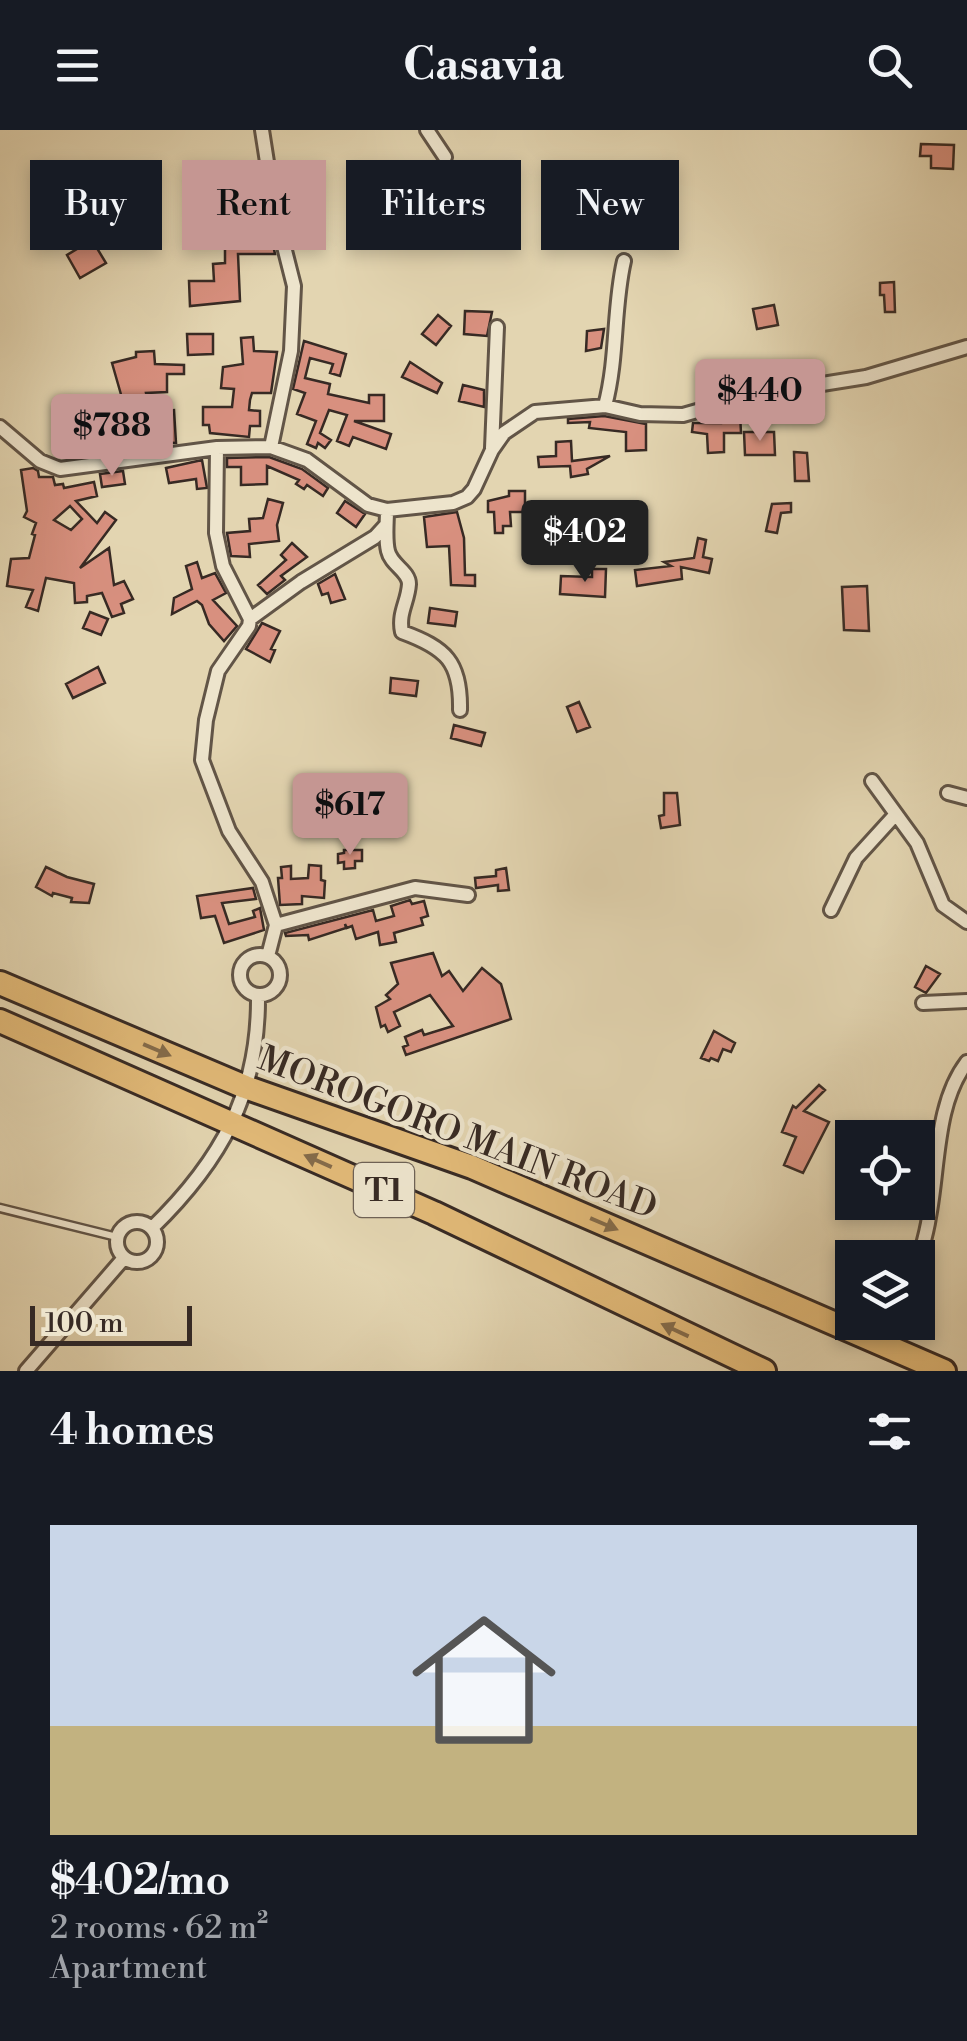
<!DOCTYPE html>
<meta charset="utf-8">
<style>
:root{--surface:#171b24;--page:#20242c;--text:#f1f3f6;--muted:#9ea1a6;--line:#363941;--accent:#c59692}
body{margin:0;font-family:"Libre Bodoni",serif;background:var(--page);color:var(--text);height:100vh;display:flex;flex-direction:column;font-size:38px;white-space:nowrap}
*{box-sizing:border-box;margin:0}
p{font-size:32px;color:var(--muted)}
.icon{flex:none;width:55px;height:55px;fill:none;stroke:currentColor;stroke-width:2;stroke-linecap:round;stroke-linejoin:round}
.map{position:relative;height:1241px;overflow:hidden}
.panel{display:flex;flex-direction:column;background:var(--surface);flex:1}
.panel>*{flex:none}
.banner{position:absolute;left:30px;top:30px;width:908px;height:90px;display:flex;gap:20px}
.fabs{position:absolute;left:835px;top:990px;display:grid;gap:20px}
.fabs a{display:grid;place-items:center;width:100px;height:100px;border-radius:0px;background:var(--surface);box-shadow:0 5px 15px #0003;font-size:50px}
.scale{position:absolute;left:30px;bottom:25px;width:162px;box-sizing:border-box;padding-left:10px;border:5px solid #372a24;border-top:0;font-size:28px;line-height:35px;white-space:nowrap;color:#372a24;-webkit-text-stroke:8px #ede4cc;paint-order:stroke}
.price{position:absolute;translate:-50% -85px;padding:0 22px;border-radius:10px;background:var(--accent);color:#111;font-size:32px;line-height:65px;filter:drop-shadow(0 2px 5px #0008)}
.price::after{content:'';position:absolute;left:50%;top:60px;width:30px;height:22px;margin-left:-15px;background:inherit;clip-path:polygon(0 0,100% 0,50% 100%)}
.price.selected{background:#222;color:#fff}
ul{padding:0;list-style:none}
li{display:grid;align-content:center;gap:20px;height:530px;padding:0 50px}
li+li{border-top:2px solid var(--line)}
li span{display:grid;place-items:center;height:310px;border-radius:0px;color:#555}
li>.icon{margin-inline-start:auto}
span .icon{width:180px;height:180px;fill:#fffc;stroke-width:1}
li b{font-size:42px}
h2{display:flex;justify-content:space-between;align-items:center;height:120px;padding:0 50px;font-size:42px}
.chip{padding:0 35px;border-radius:0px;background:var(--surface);box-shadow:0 5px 15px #0003;font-size:35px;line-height:90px}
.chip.selected{background:var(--accent);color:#111}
header{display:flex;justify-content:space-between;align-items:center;height:130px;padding:0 50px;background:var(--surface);font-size:45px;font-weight:700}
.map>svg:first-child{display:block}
</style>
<header><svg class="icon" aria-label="menu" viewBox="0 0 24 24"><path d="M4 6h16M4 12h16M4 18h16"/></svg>Casavia<svg class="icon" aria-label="search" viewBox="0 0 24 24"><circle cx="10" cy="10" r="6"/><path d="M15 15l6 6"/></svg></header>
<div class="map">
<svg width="967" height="1241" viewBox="0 0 967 1241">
<rect width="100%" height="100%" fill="#e3d5b1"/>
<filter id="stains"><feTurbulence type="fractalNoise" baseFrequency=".002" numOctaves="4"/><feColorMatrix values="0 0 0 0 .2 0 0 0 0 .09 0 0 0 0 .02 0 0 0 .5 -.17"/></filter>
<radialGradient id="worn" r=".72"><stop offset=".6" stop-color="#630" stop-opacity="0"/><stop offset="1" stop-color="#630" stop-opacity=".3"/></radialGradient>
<path fill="#d8907f" stroke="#372a24" stroke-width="2.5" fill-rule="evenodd" d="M921,14L954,15L953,39L931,38V26H920Z
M470,36L497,64L499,61L519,79L490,109L478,97L487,88L483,84L490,76L473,59L465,66L452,51Z
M361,88L377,90L374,111L359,109Z
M225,103L271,106L275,124H238L240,171L190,176L189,151H214L213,134L225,133Z
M92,110L106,133L80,148L67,125Z
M894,152L895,182H885L884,165H880V153Z
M774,175L778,195L757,199L753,179Z
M465,181L492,182L487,206L464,204Z
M438,185L451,196L436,215L422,204Z
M604,199L601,218L586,221L587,201Z
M187,204H213V224L188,225Z
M253,207L254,221L277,222L271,263H252L250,270L249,280L260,281V296H250L249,307L210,303L209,295H203V277H232L234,259L221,258L223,237L243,234L241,208Z
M304,211L346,224L340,246L330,243L333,234L310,228L305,248L330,254L328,264L369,273V265H384V291H354L391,304L386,319L353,307L349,316L337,311L347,285L329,280L320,303L331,310L325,318L318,313L316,318L307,314L316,291L297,284L305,263L293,259Z
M154,221L155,234L184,235V244H167V262L146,263L150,282L174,280L176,313L140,311L136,279L126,282L112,233L136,227V222Z
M410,232L442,253L437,263L402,247Z
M463,255L484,260V277L459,271Z
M740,283L741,303H724V322L708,323L707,304L692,302L693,293H721V284Z
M604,286L646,294V320L626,321V302L589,298L590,292L568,293V289Z
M744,302H774L775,325H745Z
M571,311L572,331L610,326L587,339L588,344L571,347L570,336L539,337L538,327L556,326V312Z
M794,322L807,323L809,351H795Z
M269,327L302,339L328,358L323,366L307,355L304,359L296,354L299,350L267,336V354L241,355V337H227V328Z
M202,330L207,358L197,359L196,349L169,353L166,338Z
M33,338L38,341L39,347H53L55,355L63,354L64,358L94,352L97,366L76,371L97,393L105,382L116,390L80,438L109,418L114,455L124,451L133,469L121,474L124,483L112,487L102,463L87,466V472L75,473L74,453L46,448L38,481L26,477L33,460L7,456L11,429L29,428L35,405L32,404L36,393L24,387L27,381L21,340ZM70,376L82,389L71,400L54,390Z
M123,341L125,354L102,357L100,344Z
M509,361H525V382H510L511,396H503V403H495L494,382H488V371L509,366Z
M268,369L283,373L277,395L279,411L249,414L250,427L231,426L227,403L250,401L249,389L263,388Z
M345,371L365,384L356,397L337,383Z
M791,373V382L781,383L777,403L766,401L772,374Z
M457,382L464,408L465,445H475V456L451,455L449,416L427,417L424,387Z
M698,408L706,410L703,427L712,429L709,443L681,437L682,449L637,456L635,440L671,436L664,432L694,428Z
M292,413L307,427L281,446L285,450L267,464L258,455L286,430L281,425Z
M197,432L202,448L215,443L226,463L213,470L237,496L224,511L209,494L202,475L197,471L172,484L174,468L192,459L186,436Z
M592,439H606L605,467L560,464L561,446L592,447Z
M335,444L345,469L331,473L328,463L322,465L318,454Z
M867,456L869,501L844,500L842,457Z
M430,478L457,482L455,496L428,493Z
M90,482L108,489L101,505L83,498Z
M262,493L280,501L271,519L275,520L270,532L246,519Z
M98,537L105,553L73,568L66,554Z
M391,548L418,551L416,566L390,563Z
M579,572L590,597L577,602L567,577Z
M454,595L485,603L481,616L451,608Z
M664,663H677L680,695L661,698L659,686L664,685Z
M361,670L386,684L382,694L378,696L354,686Z
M344,720H362V731H355V738L344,739V732L338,733V724L344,723Z
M309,735L321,736V750L325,751L324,768L302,766V774L280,775L278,748H282L281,737L291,736V749L308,748Z
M46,737L67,747L94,754L89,773L71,772L72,768L53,763L52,766L36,757Z
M506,738L509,760L498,761V755L476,758L475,748L496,746V740Z
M253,758L256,769L222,773L229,794L255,787L253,781L260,778L264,800L224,813L215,786L201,788L197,766Z
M410,770L412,774L424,771L428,786L421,788L423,795L394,803L396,812L380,815L378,802L356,809L352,796L347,798L345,794L346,798L309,810L308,805L286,806L285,803L373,780L376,791L394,786L391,776Z
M433,823L442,846L449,841L463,861L482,838L501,854L511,889L406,925L403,917L408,915L405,907L422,900L424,905L453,896L430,865L394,882L400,896L388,902L385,895L381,897L376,877L390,869L386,865L398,854L391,833Z
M926,836L940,844L926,863L915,857Z
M714,901L735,913L731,922L723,919L718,931L711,928L709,931L701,928Z
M819,955L825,960L804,981L829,992L803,1043L784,1035L796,1007L782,1002L793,976L796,978Z"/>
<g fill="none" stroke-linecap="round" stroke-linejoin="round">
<g stroke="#625547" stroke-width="11">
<path id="lane" d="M0,1078L117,1107"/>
</g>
<g stroke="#625547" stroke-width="18">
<path id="street" d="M262,0L274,77L294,156L291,221L271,317
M427,0L445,27
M605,276C618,227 613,179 624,131
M0,297L40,331L60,339L217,318L271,317L307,330L368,375L387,380L453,373L467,367L474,359L492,320L504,303L535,282L605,276L640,284L683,285L753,265L866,247L967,217
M217,318L216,403L223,436L250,489L249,496L218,541L206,590L202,630L229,701L262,752L276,795L268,826
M492,318L497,197
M387,380C387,393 385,409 388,421C391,435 409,441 409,454C408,472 398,483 402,502C446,518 461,532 460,580
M250,489L301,452L375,407L386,395
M872,651L917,713L943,775L967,792
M948,663L967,668
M831,780L856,728L896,684
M276,795L415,758L468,765
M240 845a20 20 0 1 1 40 0a20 20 0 1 1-40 0Z
M923,873L967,871
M117 1112a20 20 0 1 1 40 0a20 20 0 1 1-40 0Z
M152,1098C221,1031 259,963 258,866
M918,1133C922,1118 927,1102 929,1087C939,1036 935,974 967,932
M882,1214L893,1192
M26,1241L124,1128"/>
</g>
<g stroke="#372a24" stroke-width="28">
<path id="highway" d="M0,853L245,957L472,1037L944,1241
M0,891L434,1083L764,1241"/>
</g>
<use href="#lane" stroke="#ede4cc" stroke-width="6"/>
<use href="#street" stroke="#ede4cc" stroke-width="12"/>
<use href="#highway" stroke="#e2ba78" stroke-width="22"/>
</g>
<defs><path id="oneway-solid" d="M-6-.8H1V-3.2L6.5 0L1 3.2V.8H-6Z" transform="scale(2.5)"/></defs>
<g fill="#846b4a">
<use href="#oneway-solid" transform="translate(157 920) rotate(23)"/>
<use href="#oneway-solid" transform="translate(318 1031) rotate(-156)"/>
<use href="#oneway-solid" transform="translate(604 1094) rotate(23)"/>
<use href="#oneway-solid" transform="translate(675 1200) rotate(-155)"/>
</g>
<g text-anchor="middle" stroke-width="9" stroke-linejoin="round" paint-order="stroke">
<rect fill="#ede4cc" stroke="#6e6256" stroke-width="2.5" x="354" y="1033" width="60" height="54" rx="8"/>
<g font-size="32" font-weight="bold" fill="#372a24">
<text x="384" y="1071">T1</text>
</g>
<g font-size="35" fill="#372a24" stroke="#ede4cc">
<text transform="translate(458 1002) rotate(21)" y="12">MOROGORO MAIN ROAD</text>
</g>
</g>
<rect width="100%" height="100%" filter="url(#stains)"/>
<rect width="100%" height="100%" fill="url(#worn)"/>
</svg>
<div class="fabs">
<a><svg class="icon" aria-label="locate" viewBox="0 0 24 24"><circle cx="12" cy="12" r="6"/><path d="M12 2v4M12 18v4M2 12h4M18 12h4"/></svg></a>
<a><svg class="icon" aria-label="layers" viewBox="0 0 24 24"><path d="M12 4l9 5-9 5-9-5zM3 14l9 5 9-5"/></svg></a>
</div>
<div class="scale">100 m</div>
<b class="price" style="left:760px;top:314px">$440</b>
<b class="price" style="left:112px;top:349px">$788</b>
<b class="price selected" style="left:585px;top:455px">$402</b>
<b class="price" style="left:350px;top:728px">$617</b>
<div class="banner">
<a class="chip">Buy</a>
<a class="chip selected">Rent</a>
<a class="chip">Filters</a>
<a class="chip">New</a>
</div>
</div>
<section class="panel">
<h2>4 homes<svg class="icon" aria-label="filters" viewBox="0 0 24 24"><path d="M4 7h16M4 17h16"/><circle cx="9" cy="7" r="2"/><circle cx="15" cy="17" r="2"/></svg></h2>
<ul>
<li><span style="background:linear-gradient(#c9d6e8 65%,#c2b280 0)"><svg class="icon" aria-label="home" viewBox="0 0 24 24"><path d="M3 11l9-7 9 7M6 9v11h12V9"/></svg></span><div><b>$402/mo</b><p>2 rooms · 62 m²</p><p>Apartment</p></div></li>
</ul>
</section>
